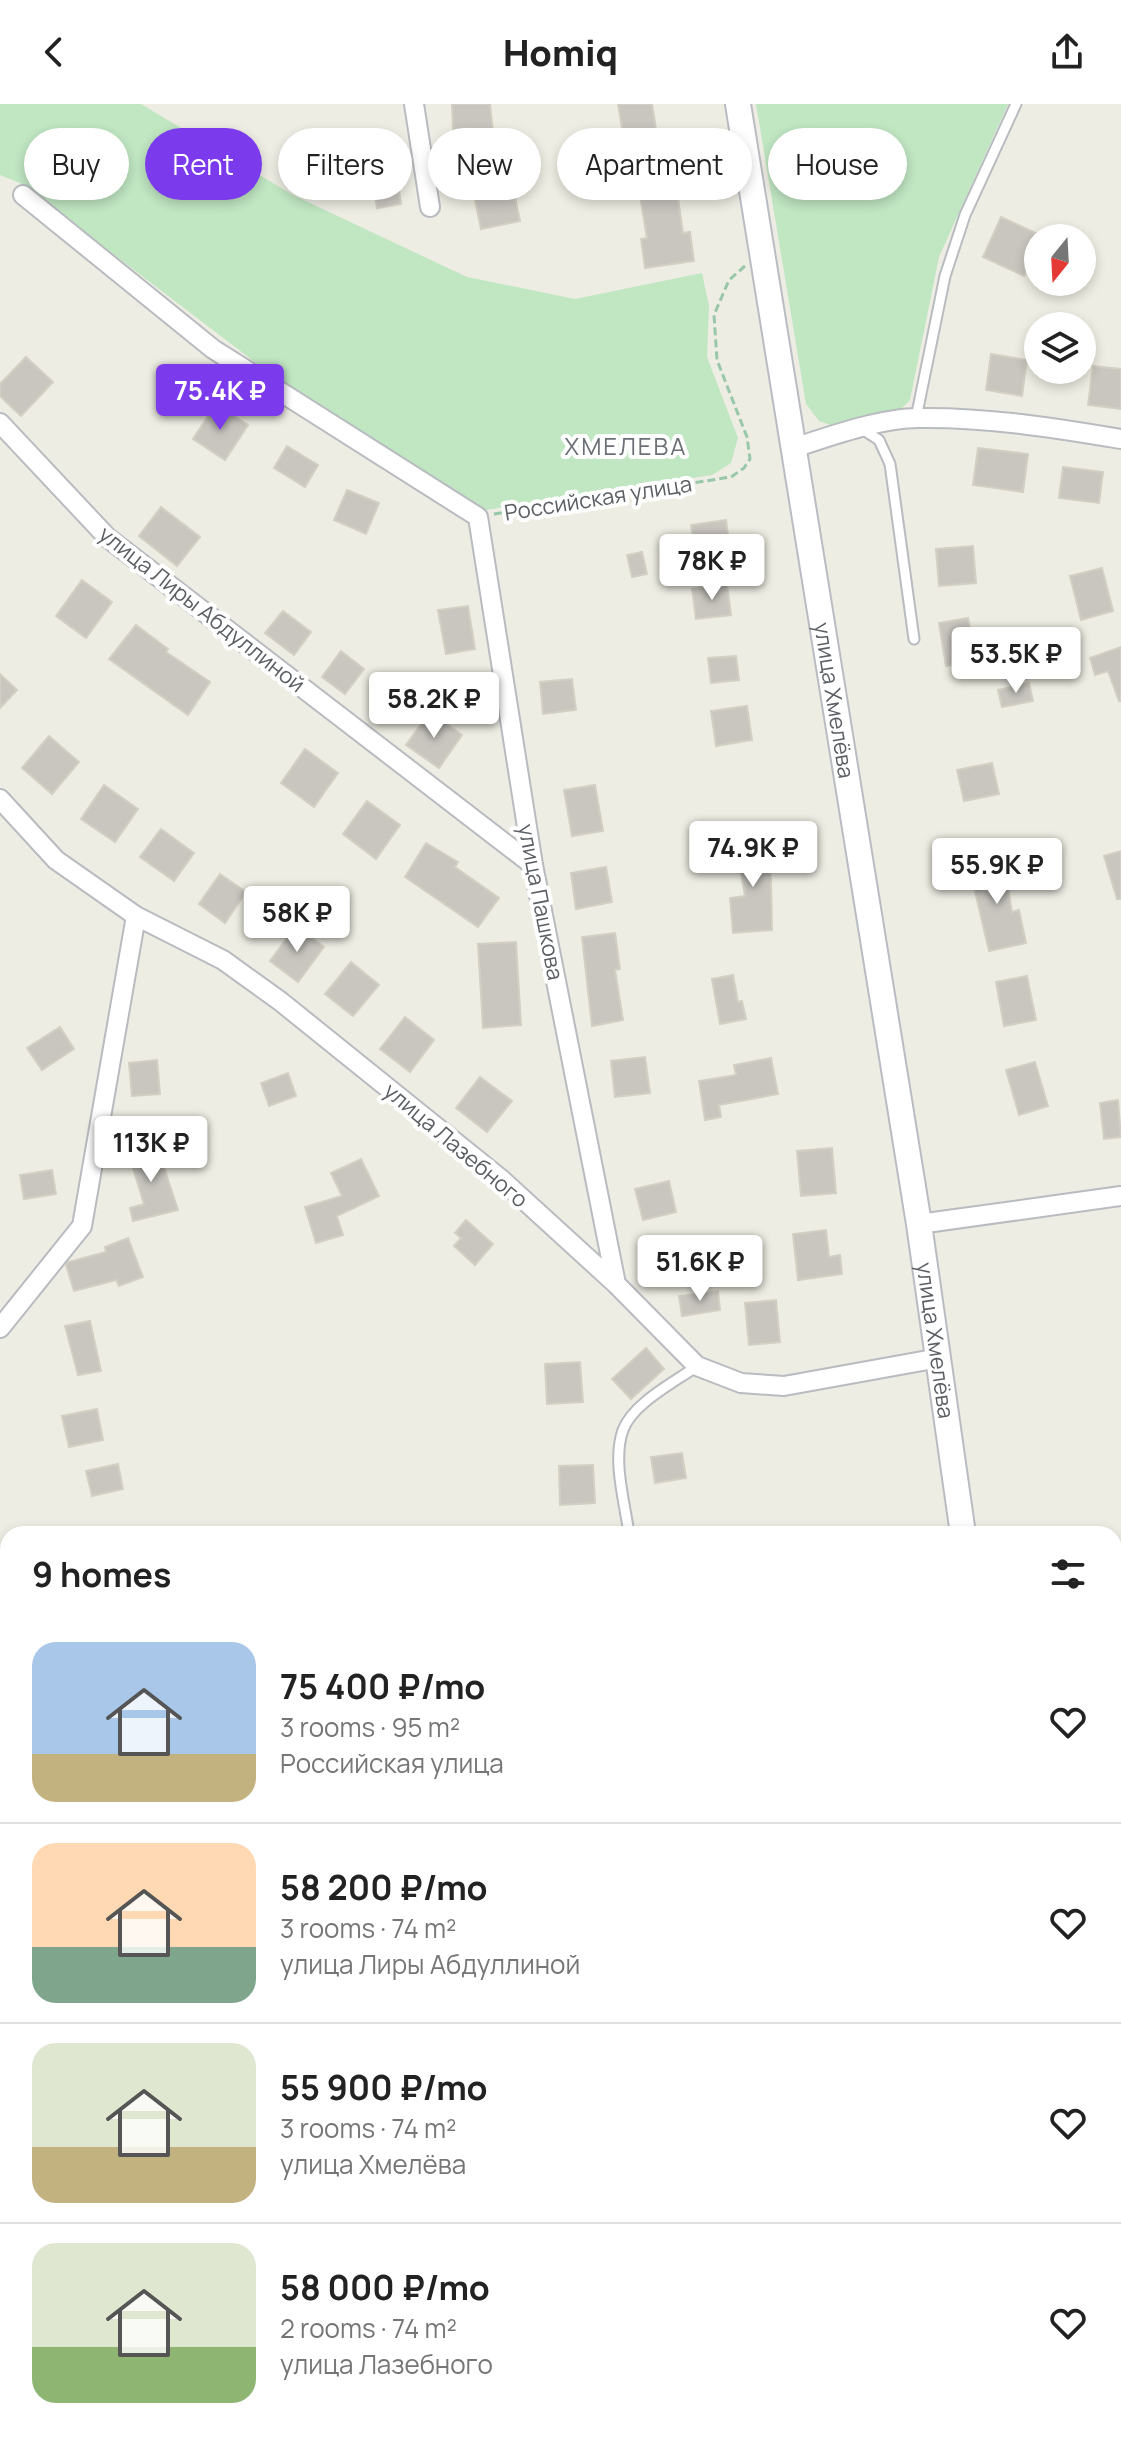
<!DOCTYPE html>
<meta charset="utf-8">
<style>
:root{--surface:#fff;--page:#f2f2f2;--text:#222;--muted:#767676;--line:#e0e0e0;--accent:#7c3aed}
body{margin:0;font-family:Manrope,sans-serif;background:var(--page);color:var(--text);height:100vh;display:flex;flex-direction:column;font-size:30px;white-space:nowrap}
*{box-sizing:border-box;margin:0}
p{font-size:26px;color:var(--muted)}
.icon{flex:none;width:44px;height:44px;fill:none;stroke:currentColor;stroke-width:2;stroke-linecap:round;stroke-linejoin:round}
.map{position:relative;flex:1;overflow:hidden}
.drawer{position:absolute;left:0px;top:1422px;width:1122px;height:914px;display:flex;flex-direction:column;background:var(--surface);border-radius:24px 24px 0 0;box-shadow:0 4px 12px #0003}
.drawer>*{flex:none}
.guide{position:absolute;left:24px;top:24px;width:1074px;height:72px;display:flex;gap:16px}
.needle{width:52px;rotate:198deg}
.tools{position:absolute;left:1024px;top:120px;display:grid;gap:16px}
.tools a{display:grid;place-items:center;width:72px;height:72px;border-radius:50%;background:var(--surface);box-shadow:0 4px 12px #0003;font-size:40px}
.price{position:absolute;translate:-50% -68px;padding:0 18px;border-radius:8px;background:#fff;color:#222;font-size:26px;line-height:52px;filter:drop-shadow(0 2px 4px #0008)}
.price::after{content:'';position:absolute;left:50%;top:48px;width:24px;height:18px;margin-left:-12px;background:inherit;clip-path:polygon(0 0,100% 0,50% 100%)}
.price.selected{background:var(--accent);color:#fff}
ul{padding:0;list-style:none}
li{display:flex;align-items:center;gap:24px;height:200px;padding:0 32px}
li+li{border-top:2px solid var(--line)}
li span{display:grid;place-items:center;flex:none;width:224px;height:160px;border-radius:24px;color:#555}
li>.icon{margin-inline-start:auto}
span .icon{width:96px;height:96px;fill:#fffc;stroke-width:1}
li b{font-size:34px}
h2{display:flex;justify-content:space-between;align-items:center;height:96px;padding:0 32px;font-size:34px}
.chip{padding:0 28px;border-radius:36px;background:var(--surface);box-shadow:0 4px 12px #0003;font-size:28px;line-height:72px}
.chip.selected{background:var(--accent);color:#fff}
header{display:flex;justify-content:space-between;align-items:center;height:104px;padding:0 32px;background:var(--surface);font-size:36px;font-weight:800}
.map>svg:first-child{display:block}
</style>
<header><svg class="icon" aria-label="back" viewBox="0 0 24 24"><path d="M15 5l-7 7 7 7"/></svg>Homiq<svg class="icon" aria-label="share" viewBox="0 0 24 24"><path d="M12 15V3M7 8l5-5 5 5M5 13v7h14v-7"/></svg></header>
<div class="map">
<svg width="1121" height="2335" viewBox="0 0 1121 2335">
<rect width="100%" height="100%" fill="#eeede3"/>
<path fill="#c0e6c2" d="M0,0H141L293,91L467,173L575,195L702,169L709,202L707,253L738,334L731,359L712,371L485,406L281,278L20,79L0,71Z
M756,0H1008L939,153L910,296L895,311L834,322L819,317L806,300Z"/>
<path fill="#c9c6c0" stroke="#d3cfc2" stroke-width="2" d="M452,0H490L495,47L454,51Z
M618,0H652L657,31L624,36Z
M394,56L401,100L377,104L369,61Z
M676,81L683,129L690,128L694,157L645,164L641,135L647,134L639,86Z
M514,88L520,117L481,125L475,96Z
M1001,113L1042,132L1024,172L983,153Z
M991,250L1027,256L1022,292L986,286Z
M26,253L53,278L21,312L0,292V280Z
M1093,262L1121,265V305L1088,301Z
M216,300L248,321L225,356L193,335Z
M287,342L318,361L305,383L274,364Z
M978,344L1028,350L1023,388L973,381Z
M1063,363L1103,368L1099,399L1059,394Z
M347,386L379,399L366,430L334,416Z
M161,403L200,433L177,462L139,432Z
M726,416L730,446L695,450L691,421Z
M973,442L976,479L939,482L936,445Z
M642,448L647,470L632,473L627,451Z
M1102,464L1113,507L1081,516L1070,472Z
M82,476L112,498L86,534L56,512Z
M727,481L731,511L696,515L692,485Z
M468,502L475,545L446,550L438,506Z
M283,507L311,528L294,551L265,529Z
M968,514L976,557L946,562L939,519Z
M136,521L168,545L166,548L210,578L188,611L109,555Z
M1121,543V597H1119L1108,567L1095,571L1090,554Z
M341,547L364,565L345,590L322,573Z
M736,552L739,576L711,579L708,554Z
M0,570L17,586L0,604Z
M572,575L576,606L543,610L540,578Z
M1029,579L1033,597L1002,603L998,586Z
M747,602L752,636L716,642L711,607Z
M430,608L462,631L439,664L406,641Z
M49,632L79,658L52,690L22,664Z
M305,645L338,669L314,703L281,679Z
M992,659L999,690L964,697L957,666Z
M104,681L138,705L115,738L81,715Z
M595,681L603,727L572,732L564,686Z
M367,697L400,721L376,755L343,730Z
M161,725L194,749L174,777L140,753Z
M765,734L771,775L772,826L733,829L730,794L745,792L736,738Z
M426,739L458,758L455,763L499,794L478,823L405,773Z
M1121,747V795H1117L1104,752Z
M1003,756L1012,808L1019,806L1026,839L989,847L969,762Z
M606,763L612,798L576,805L571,769Z
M220,770L246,788L225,819L199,800Z
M296,822L324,843L298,878L270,857Z
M615,829L620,865L615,866L623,916L592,922L582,833Z
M516,838L521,921L483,924L478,840Z
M351,858L379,881L353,912L325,890Z
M733,871L738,898L742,897L746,915L720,920L712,875Z
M1027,872L1036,916L1004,922L996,878Z
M405,913L434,936L410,968L380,945Z
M60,923L74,945L42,966L27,944Z
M645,953L650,989L615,993L611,957Z
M771,954L778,990L719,1001L721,1013L705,1016L699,977L736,971L734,961Z
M157,956L160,990L132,992L129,959Z
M1035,958L1048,1002L1019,1011L1006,966Z
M288,969L296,992L269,1002L261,979Z
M480,973L512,997L487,1028L456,1004Z
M1118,996L1121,1033L1104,1035L1100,999Z
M156,1039L178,1106L133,1117L130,1104L144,1100L128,1048Z
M832,1044L836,1089L801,1092L797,1047Z
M361,1055L379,1092L337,1112L343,1131L316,1139L305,1103L342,1092L331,1069Z
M52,1066L56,1090L24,1095L20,1071Z
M669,1077L676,1108L643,1116L635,1085Z
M466,1116L493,1140L475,1161L454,1142L461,1134L455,1129Z
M826,1126L829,1153L840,1151L842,1170L798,1176L793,1130Z
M128,1134L143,1173L119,1182L116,1176L74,1187L66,1161L68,1158L106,1148L105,1143Z
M718,1187L720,1206L682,1212L679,1192Z
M776,1196L780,1238L749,1241L745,1199Z
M90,1217L101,1267L78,1271L65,1222Z
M646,1244L664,1265L631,1295L612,1275Z
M580,1258L583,1298L547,1300L545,1260Z
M97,1305L103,1336L69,1343L62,1312Z
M682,1349L686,1374L655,1379L651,1353Z
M118,1360L123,1385L92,1392L86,1367Z
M593,1361L595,1399L560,1401L559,1362Z"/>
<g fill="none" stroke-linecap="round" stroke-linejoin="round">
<g stroke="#b8bbc0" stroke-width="13">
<path id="service" d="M916,314L945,172L965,111L1016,0
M862,325L879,336L890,360L914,535
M629,1430C625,1399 612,1356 623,1326C633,1299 675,1278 697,1262
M207,2328L213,2335
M748,2328L750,2335"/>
</g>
<g stroke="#b8bbc0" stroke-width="22">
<path id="minor" d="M414,0L430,103
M23,91L213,245L478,413L533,761L616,1180
M0,319L108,434L533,761
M794,344C830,332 881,314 919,314C987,313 1055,324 1121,335
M0,695L56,756L136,812L223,856L280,897L501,1075L616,1180L697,1262L741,1279L784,1282L939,1254
M919,1120L1121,1092
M0,1224L82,1122L136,812
M0,1463L8,1484
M0,2304L8,2300"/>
</g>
<g stroke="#b9bcc2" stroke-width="28">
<g id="secondary">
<path id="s1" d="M738,0L919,1120L963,1430"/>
<path d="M1114,2157L1121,2177"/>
<path d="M1114,2222L1121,2246"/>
<path d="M1109,2328L1110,2335"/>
</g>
</g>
<path stroke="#99c7a9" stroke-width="3" stroke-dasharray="8 4" stroke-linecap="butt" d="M494,410L731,373L744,364L750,355L747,333L717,256L714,211L729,176L745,162
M262,2335L275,2328"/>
<use href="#service" stroke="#fff" stroke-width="9"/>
<use href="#minor" stroke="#fff" stroke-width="18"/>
<use href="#secondary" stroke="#fff" stroke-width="24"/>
</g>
<g text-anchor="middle" stroke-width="8" stroke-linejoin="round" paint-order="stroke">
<g font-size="22" fill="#5b5f64" stroke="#fff">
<text transform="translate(598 394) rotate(-9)" y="8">Российская улица</text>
<text transform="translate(202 505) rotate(38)" y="8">улица Лиры Абдуллиной</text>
<text dy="8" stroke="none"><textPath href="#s1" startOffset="604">улица Хмелёва</textPath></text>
<text transform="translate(541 798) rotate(79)" y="8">улица Пашкова</text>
<text transform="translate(456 1041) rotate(40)" y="8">улица Лазебного</text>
<text dy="8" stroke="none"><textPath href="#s1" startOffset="1252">улица Хмелёва</textPath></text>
</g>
<g font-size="24" letter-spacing="2" fill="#6c7076" stroke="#fff">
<text x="626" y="351">ХМЕЛЕВА</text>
</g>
</g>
</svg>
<div class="tools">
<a><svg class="needle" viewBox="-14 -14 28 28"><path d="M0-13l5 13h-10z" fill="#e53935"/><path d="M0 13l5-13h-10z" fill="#767676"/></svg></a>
<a><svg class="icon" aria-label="layers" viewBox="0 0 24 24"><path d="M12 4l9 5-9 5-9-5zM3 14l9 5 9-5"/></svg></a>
</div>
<b class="price selected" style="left:220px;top:328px">75.4K ₽</b>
<b class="price" style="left:712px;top:498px">78K ₽</b>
<b class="price" style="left:1016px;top:591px">53.5K ₽</b>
<b class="price" style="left:434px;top:636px">58.2K ₽</b>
<b class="price" style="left:753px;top:785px">74.9K ₽</b>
<b class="price" style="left:997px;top:802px">55.9K ₽</b>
<b class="price" style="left:297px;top:850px">58K ₽</b>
<b class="price" style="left:151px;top:1080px">113K ₽</b>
<b class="price" style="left:700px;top:1199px">51.6K ₽</b>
<div class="guide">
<a class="chip">Buy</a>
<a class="chip selected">Rent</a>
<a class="chip">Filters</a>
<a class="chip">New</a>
<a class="chip">Apartment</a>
<a class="chip">House</a>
</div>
<section class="drawer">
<h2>9 homes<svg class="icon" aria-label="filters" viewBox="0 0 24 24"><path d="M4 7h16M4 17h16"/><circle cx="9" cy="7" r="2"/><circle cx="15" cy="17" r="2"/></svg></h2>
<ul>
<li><span style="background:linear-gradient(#a9c7e8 70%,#c2b280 0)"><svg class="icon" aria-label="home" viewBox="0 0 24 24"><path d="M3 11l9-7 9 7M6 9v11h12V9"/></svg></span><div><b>75 400 ₽/mo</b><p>3 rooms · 95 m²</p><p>Российская улица</p></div><svg class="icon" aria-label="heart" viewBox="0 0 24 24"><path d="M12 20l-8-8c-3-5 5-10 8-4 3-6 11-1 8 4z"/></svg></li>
<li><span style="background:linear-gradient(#ffd9b3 65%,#7fa58c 0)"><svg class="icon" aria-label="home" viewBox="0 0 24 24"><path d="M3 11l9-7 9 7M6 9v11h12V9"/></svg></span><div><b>58 200 ₽/mo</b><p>3 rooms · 74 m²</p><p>улица Лиры Абдуллиной</p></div><svg class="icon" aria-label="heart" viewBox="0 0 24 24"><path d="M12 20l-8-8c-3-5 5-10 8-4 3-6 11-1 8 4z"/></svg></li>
<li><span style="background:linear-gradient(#dfe7d0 65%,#c2b280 0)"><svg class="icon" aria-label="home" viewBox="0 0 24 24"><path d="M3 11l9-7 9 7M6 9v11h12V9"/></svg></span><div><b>55 900 ₽/mo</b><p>3 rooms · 74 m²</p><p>улица Хмелёва</p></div><svg class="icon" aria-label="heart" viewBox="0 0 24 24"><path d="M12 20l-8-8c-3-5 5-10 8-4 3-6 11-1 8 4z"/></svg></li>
<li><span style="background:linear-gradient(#dfe7d0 65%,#8fb573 0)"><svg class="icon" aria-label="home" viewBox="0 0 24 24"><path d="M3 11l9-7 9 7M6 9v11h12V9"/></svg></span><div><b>58 000 ₽/mo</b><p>2 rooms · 74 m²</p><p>улица Лазебного</p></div><svg class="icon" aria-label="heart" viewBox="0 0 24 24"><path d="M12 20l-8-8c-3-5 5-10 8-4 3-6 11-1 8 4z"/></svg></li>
</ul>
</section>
</div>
